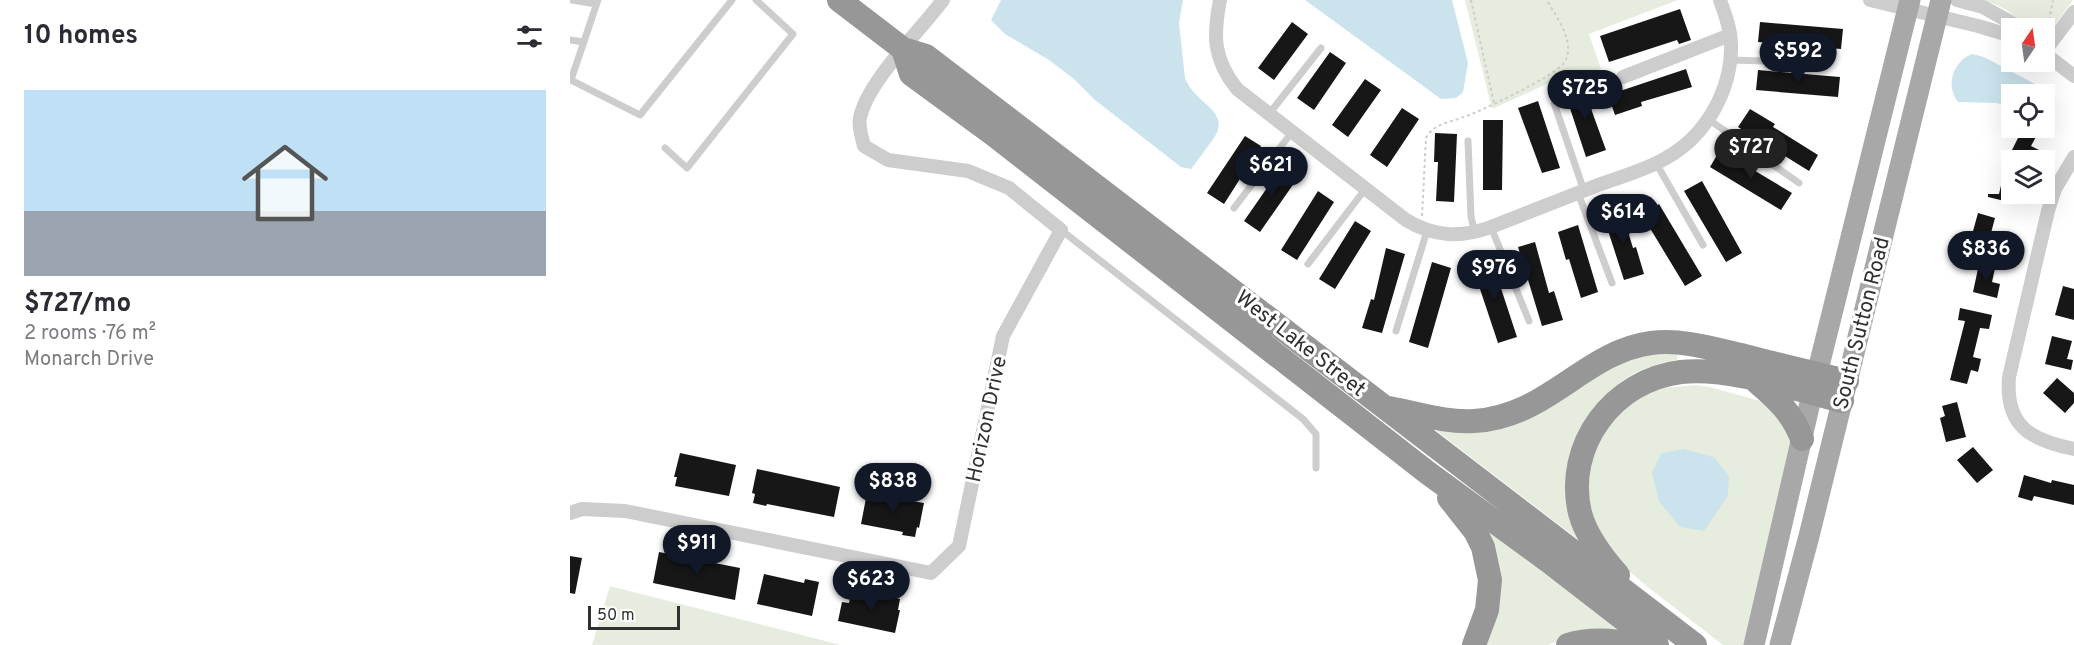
<!DOCTYPE html>
<meta charset="utf-8">
<style>
:root{--surface:#fff;--page:#f2f2f3;--text:#2b2b33;--muted:#7c7c81;--accent:#111827}
body{margin:0;font-family:Overpass,sans-serif;background:var(--page);color:var(--text);height:100vh;display:flex;flex-direction:column;font-size:22px;white-space:nowrap}
*{box-sizing:border-box;margin:0}
p{font-size:20px;color:var(--muted)}
.icon{flex:none;width:33px;height:33px;fill:none;stroke:currentColor;stroke-width:2;stroke-linecap:round;stroke-linejoin:round}
.map{position:relative;flex:1;overflow:hidden}
.details{display:flex;flex-direction:column;background:var(--surface);width:570px}
.details>*{flex:none}
.needle{width:39px;rotate:13deg}
.buttons{position:absolute;left:1431px;top:18px;display:grid;gap:12px}
.buttons a{display:grid;place-items:center;width:54px;height:54px;border-radius:0px;background:var(--surface);box-shadow:0 6px 24px #0002;font-size:30px}
.scale{position:absolute;left:18px;bottom:15px;width:92px;box-sizing:border-box;padding-left:6px;border:3px solid #303030;border-top:0;font-size:16px;line-height:21px;white-space:nowrap;color:#303030;-webkit-text-stroke:4px #fff;paint-order:stroke}
.price{position:absolute;translate:-50% -51px;padding:0 14px;border-radius:21px;background:var(--accent);color:#fff;font-size:20px;line-height:39px;filter:drop-shadow(0 2px 3px #0008)}
.price::after{content:'';position:absolute;left:50%;top:36px;width:18px;height:14px;margin-left:-9px;background:inherit;clip-path:polygon(0 0,100% 0,50% 100%)}
.price.current{background:#222;color:#fff}
ul{padding:0;list-style:none}
li{display:grid;align-content:center;gap:12px;height:318px;padding:0 24px}
li span{display:grid;place-items:center;height:186px;border-radius:0px;color:#555}
li>.icon{margin-inline-start:auto}
span .icon{width:108px;height:108px;fill:#fffc;stroke-width:1}
li b{font-size:26px}
h2{display:flex;justify-content:space-between;align-items:center;height:72px;padding:0 24px;font-size:26px}
main{display:flex;flex:1;min-height:0}
.map>svg:first-child{display:block}
</style>
<main>
<section class="details">
<h2>10 homes<svg class="icon" aria-label="filters" viewBox="0 0 24 24"><path d="M4 7h16M4 17h16"/><circle cx="9" cy="7" r="2"/><circle cx="15" cy="17" r="2"/></svg></h2>
<ul>
<li><span style="background:linear-gradient(#bfe0f5 65%,#9aa5b1 0)"><svg class="icon" aria-label="home" viewBox="0 0 24 24"><path d="M3 11l9-7 9 7M6 9v11h12V9"/></svg></span><div><b>$727/mo</b><p>2 rooms · 76 m²</p><p>Monarch Drive</p></div></li>
</ul>
</section>
<div class="map">
<svg width="1504" height="645" viewBox="0 0 1504 645">
<rect width="100%" height="100%" fill="#fff"/>
<path fill="#e7edde" d="M895,0H1108L1019,34L1031,69L988,79L922,109Z
M1415,0H1503L1482,29L1475,33L1474,28H1462L1435,9Z
M1108,351L1107,360C1065,368 1049,379 1021,412L1014,544L859,425L1023,377L1063,357Z
M1126,385L1140,387L1197,403L1219,425L1221,446L1175,645H1153L1079,588L1054,567L1023,524L1016,476L1037,422L1079,392L1093,388Z
M916,529L1056,636L994,639L978,645H917L928,613Z
M40,586L271,645H22Z"/>
<path fill="#cae3ed" d="M431,0H613L609,23L615,78C621,93 633,100 643,111C657,128 642,139 633,153C629,158 626,163 621,169L611,167L525,100L504,79L479,60L435,34L421,20Z
M735,0H882L898,63L893,92L886,98L871,99Z
M1402,54L1414,57L1476,90L1481,97V106L1475,110L1474,94H1442L1441,106L1426,103L1388,102C1375,86 1383,61 1402,54Z
M1114,449L1144,457L1159,476L1158,496L1134,531L1110,527L1089,501L1082,473L1091,453Z"/>
<path fill="#171717" d="M1110,9L1121,40L1109,44L1107,40L1039,62L1030,36Z
M722,22L738,34L704,80L688,68Z
M1190,22L1273,29L1271,49L1188,42Z
M760,52L776,63L744,110L727,98Z
M1116,69L1122,87L1071,102L1072,106L1045,115L1038,95Z
M1188,70L1270,77L1268,97L1186,90Z
M795,79L811,90L778,137L762,125Z
M1012,84L1036,150L1016,157L994,90Z
M968,101L990,168L972,173L948,108Z
M832,108L849,119L817,167L800,155Z
M1180,109L1205,124L1203,127L1248,155L1239,171L1168,127Z
M913,120H933L932,190H913Z
M1453,128L1468,133L1461,146L1469,150L1464,160H1459L1441,152Z
M865,133L887,134L884,202L866,201L868,162H864Z
M675,136L691,146L654,204L637,193Z
M1150,150L1222,193L1211,210L1140,167Z
M1438,156H1442V194H1449L1447,204L1418,197V194H1429Z
M713,165L729,176L690,232L674,221Z
M1132,181L1172,253L1156,262L1114,191Z
M748,191L764,202L727,260L711,250Z
M1089,204L1132,276L1115,286L1072,215Z
M1051,209L1063,248L1066,247L1074,274L1054,280L1033,215Z
M1408,213L1425,218L1421,233L1440,237L1437,252L1400,242Z
M785,221L801,231L765,289L749,279Z
M1008,225L1028,292L1011,298L999,259L996,260L988,232Z
M965,242L979,293L984,291L993,320L972,326L948,247Z
M816,248L835,254L812,333L792,328L801,299L804,300Z
M921,258L947,337L928,343L902,265Z
M862,262L881,268L858,348L839,342Z
M1409,264L1425,268L1422,282L1430,284L1427,298L1403,292Z
M1493,286L1504,289V320L1485,315Z
M1390,308L1422,315L1419,329L1410,328L1403,357L1411,359L1408,372L1401,370L1397,384L1380,380L1395,321L1388,320Z
M1482,336L1502,341L1497,359L1503,360L1501,370L1475,364Z
M1487,378L1504,393V403L1495,413L1473,393Z
M1387,402L1396,437L1376,442L1370,418L1375,416L1372,406Z
M1403,447L1423,470L1407,483L1387,460Z
M110,453L166,465L159,496L105,486L107,477H104Z
M187,469L270,487L264,517L197,504L196,506L183,503L185,494L182,493Z
M1454,475L1481,483L1482,480L1504,485V505L1464,496L1462,501L1448,497Z
M297,493L354,503L349,528L347,527L345,537L332,535L333,532L291,524Z
M89,552L170,568L165,600L83,583Z
M0,556L12,558L5,594L0,593Z
M194,574L234,583L235,579L249,582L242,616L187,604Z
M281,592L316,599V596L330,599L328,610H330L325,633L268,621L272,602L279,603Z"/>
<g fill="none" stroke-linecap="round" stroke-linejoin="round">
<path stroke="#cdcdcd" stroke-width="2" stroke-dasharray="3 3" stroke-linecap="butt" d="M901,0L924,103
M1478,26L1483,0
M852,216L856,138C864,124 877,123 891,118C910,112 981,78 993,64C996,60 998,56 998,51C999,33 985,15 977,0"/>
<path stroke="#cdcdcd" stroke-width="7" d="M2,0L26,4
M28,0L1,80L70,115L162,0
M0,40L14,42
M1160,60L1256,63
M984,103L1014,191
M699,114L751,48
M1138,119L1229,183
M898,141L901,217L905,233
M95,148L117,168L223,34L186,0
M1086,163L1133,245
M1008,193L1042,283
M664,208L722,132
M921,227L959,321
M491,230L733,419L746,434V468
M738,264L796,188
M826,331L857,231"/>
<path stroke="#cdcdcd" stroke-width="14" d="M650,0C643,36 643,59 667,89L836,220C864,237 891,238 921,227C957,213 992,199 1028,185C1050,177 1076,170 1096,158C1136,136 1162,90 1161,44C1161,29 1155,15 1150,0
M1300,0L1408,26L1442,36
M1387,0L1413,7L1451,28
M1474,52L1504,12
M1474,53L1504,76
M1053,77L1160,35
M1504,157L1485,189L1478,211L1439,377C1435,426 1460,440 1504,449
M0,513L12,509L55,511L361,573L389,546L433,336L491,230L439,188L398,171L318,160L294,146C292,138 288,126 290,118C297,82 350,31 373,0"/>
<path stroke="#a8a8a8" stroke-width="21" d="M1184,645L1242,394L1340,0
M1210,645L1239,536L1371,0"/>
<path stroke="#979797" stroke-width="24" d="M269,0L333,49L356,56L1125,645
M333,49L341,74L423,134L858,473L977,560L1087,645
M1187,382C1207,399 1223,414 1232,439
M819,408C847,413 876,423 904,421C978,417 1014,352 1081,343C1113,339 1144,349 1175,356C1209,365 1243,373 1277,381
M879,498L905,531L913,547L920,580L917,610L904,645
M1048,575C1033,558 1016,536 1010,513C994,446 1043,380 1111,372C1160,367 1224,389 1272,401
M998,645C1017,639 1042,639 1062,645"/>
</g>
<g text-anchor="middle" stroke-width="6" stroke-linejoin="round" paint-order="stroke">
<g font-size="21" fill="#303030" stroke="#fff">
<text transform="translate(1291 323) rotate(-76)" y="7">South Sutton Road</text>
<text transform="translate(731 343) rotate(38)" y="7">West Lake Street</text>
<text transform="translate(416 419) rotate(-78)" y="7">Horizon Drive</text>
</g>
</g>
</svg>
<div class="buttons">
<a><svg class="needle" viewBox="-14 -14 28 28"><path d="M0-13l5 13h-10z" fill="#e53935"/><path d="M0 13l5-13h-10z" fill="#7c7c81"/></svg></a>
<a><svg class="icon" aria-label="locate" viewBox="0 0 24 24"><circle cx="12" cy="12" r="6"/><path d="M12 2v4M12 18v4M2 12h4M18 12h4"/></svg></a>
<a><svg class="icon" aria-label="layers" viewBox="0 0 24 24"><path d="M12 4l9 5-9 5-9-5zM3 14l9 5 9-5"/></svg></a>
</div>
<div class="scale">50 m</div>
<b class="price" style="left:1228px;top:84px">$592</b>
<b class="price" style="left:1015px;top:121px">$725</b>
<b class="price current" style="left:1181px;top:180px">$727</b>
<b class="price" style="left:701px;top:198px">$621</b>
<b class="price" style="left:1053px;top:245px">$614</b>
<b class="price" style="left:1416px;top:282px">$836</b>
<b class="price" style="left:924px;top:301px">$976</b>
<b class="price" style="left:323px;top:514px">$838</b>
<b class="price" style="left:127px;top:576px">$911</b>
<b class="price" style="left:301px;top:612px">$623</b>
</div>
</main>
